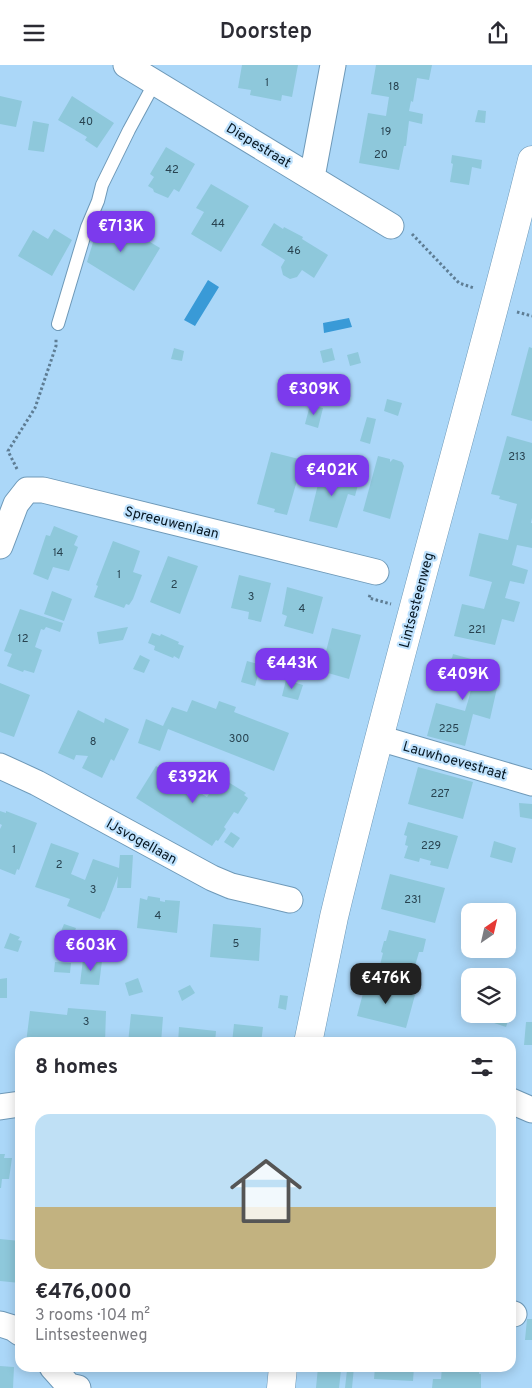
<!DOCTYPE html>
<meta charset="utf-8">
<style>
:root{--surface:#fff;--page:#f7f7f7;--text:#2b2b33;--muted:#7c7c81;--line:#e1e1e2;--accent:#7c3aed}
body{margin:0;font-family:Overpass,sans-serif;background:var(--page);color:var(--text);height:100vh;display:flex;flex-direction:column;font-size:19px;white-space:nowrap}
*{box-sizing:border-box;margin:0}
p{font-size:16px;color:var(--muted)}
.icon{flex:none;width:28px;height:28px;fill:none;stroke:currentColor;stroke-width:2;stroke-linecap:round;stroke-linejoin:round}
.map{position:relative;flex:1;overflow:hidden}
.sheet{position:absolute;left:15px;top:972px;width:501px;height:335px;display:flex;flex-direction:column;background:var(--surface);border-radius:15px;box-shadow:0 2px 12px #0003}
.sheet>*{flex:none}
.needle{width:32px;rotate:34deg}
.fabs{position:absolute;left:461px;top:838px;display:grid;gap:10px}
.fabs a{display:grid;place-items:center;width:55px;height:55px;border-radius:10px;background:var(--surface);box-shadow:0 2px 12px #0003;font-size:25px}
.price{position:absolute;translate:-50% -42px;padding:0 11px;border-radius:10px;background:var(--accent);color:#fff;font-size:16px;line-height:32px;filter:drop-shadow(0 1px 2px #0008)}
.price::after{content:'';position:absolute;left:50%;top:30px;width:15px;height:11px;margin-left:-8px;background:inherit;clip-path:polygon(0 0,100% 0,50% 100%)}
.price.on{background:#222;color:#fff}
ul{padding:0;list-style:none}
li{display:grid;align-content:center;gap:10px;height:265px;padding:0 20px}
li+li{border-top:1px solid var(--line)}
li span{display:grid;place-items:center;height:155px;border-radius:15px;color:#555}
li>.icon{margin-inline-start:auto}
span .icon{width:90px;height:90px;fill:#fffc;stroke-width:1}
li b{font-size:21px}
h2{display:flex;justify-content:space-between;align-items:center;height:60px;padding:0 20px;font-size:21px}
header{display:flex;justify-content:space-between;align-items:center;height:65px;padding:0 20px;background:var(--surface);font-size:22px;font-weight:600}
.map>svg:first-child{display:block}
</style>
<header><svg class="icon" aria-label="menu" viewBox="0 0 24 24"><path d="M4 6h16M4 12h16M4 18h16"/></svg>Doorstep<svg class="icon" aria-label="share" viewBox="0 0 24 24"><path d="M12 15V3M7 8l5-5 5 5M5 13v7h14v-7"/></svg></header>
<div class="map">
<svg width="532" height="1323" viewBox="0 0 532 1323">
<rect width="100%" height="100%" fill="#abd7f8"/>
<path fill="#399ad7" d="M208,215L219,222L195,261L184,255Z
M349,253L352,262L324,268L323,258Z"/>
<path fill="#8ec8db" d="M242,0H298L292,32L282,30L281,36L250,30L251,25L238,23Z
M376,0H432L429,15L417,13L413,37L411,36L409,46L423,49L422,59L409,56L406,81H404L399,105L359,98L368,48L386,51L389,32L371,29Z
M0,31L22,36L16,62L0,59Z
M72,31L114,58L97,83L85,75L87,72L58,55Z
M478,45L486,46L485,58L475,57Z
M33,56L49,59L44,87L28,85Z
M166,82L195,99L179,127L174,124L168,133L154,127L153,124L148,121L154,112L150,109Z
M452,90L482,95L481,104L472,102L469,120L450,117L453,99L451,98Z
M211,119L249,141L221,187L191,169L204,147L196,143Z
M102,148L160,183L134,226L87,197Z
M274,158L283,164L284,162L303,172L302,174L328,190L314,213L302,205L297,212L290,214L283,210L281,202L285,195L261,180Z
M54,164L72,175L52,211L18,191L33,165L48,174Z
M529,282L532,283V356L511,350Z
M174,283L184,286L182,296L171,294Z
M332,283L335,295L323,298L320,286Z
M358,287L361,298L350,301L347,290Z
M387,334L402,338L398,351L384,346Z
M310,340L323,343L318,363L305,359Z
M367,352L376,354L370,379L360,376Z
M507,371L532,378V453L531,458H532V483L517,480L512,500L528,505L524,519L510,516L505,533L520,537L514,557L502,554L495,580L454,571L462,539L484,544L492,517L469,511L479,468L508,475L517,439L499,434L500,431L491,429Z
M271,387L303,395L287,450L274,447L275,444L257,439Z
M378,391L390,394V397L393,394L402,397L404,401L390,454L363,446Z
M322,403L360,412L355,431L348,429L337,463L309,456Z
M54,461L78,471L74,480L78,482L69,506L53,502L48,515L33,509L46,470L50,471Z
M113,476L140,486L133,507L142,510L133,534L129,540L126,539L124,543L94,532L98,521L96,520Z
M168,491L198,501L180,549L150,537Z
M239,510L271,518L261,557L248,554L249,547L231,543Z
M287,522L323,532L313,569L284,561L287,551L282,549Z
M52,526L72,534L64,556L44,549Z
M20,544L63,558L60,567L46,562L44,565L41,564L35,582L42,585L34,608L24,605L23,607L7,601L12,589L4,586Z
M128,562L123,575L99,579L97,567Z
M332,563L361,570L349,614L321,606Z
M152,568L160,571L161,569L179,577L178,579L184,581L179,594L174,591L173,593L154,585L155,581L148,578Z
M453,589L471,594L470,597L488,602L485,613L493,616L497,623L490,654L473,649L465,681L427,671L436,638L465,646L468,636L471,625L445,619L449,605L446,602L447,596L452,593Z
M140,590L150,595L144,608L133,604Z
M247,596L261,600L255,621L241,617Z
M286,615L303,620L298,635L282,631Z
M0,618L30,630L14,672L0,667Z
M192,635L216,644L219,636L236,642L234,647L289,668L274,706L168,664L160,686L138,678L146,654L163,661L172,642L187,647Z
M78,645L104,658L105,653L129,664L114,696L111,694L102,713L82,703L88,691L76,690L74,695L58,688Z
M156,701L207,732L220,712L246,728L244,730L248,733L238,749L234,747L224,762L226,764L218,776L216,775L212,781L136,733Z
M418,702L473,717L463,754L408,739Z
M519,738L532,739V754L520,752Z
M0,746L6,748V746L37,758L19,805L17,804L15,810L0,804V764L2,760L0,759Z
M408,757L458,771L448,804L430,800L431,796L420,793L419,797L404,793L408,781L405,780L407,771L404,770Z
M231,767L240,773L233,783L224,777Z
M494,776L516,783L512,798L490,792Z
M51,778L79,788L71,809L85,815L93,794L119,803L120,790H133L131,823H117L118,811L104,847L103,846L100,854L67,841L70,834L35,822Z
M390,809L445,823L435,858L381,844Z
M148,831L160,833V836L165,837V835L180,836L177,868L137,863L140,833L147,835Z
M64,859L76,863L68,886L55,881Z
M213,859L261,863L259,896L210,892Z
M389,865L426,874L423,887H419L413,908L380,900L383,888L381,887L384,876H386Z
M10,868L20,872L18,875L22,876L18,887L4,883Z
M83,894L102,896L99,920L80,919Z
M55,897L71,898L70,908L54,907Z
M7,913V933H0V914Z
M138,913L143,927L129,931L125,918Z
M366,917L415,930L406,963L357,951Z
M190,920L195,928L182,936L178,926Z
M280,930L288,931L286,945L278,943Z
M68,943L106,946L105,978H26L30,946L67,950Z
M131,949L163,952L161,978H128Z
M497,949L510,950L506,962L494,958Z
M526,957H532V980H524Z
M234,959L263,962L261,978H232Z
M179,962L216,966L215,978H178Z
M0,1089H5L4,1093H12L9,1114H2L1,1123H0Z
M0,1174L20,1176V1218L0,1216Z
M527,1254H532V1275H525Z
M0,1301L14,1302L13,1323H0Z
M318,1302H354L352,1323H345L347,1305H341L339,1323H316Z
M375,1302H414L413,1316L374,1314Z
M442,1302H479V1309H481V1323H432L433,1314H441Z"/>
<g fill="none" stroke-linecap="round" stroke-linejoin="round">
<g stroke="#6e99b8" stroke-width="14">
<path id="service" d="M58,259L87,162L98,136L102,120L129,65L155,17"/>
</g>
<g stroke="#6e99b8" stroke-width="27">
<path id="minor" d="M126,0L391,161
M312,112L333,0
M0,481L16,439L27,425H43L376,507
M379,673L532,718
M0,701L37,718L212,813L231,821L290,835
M511,1036L532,1045
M0,1042L20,1039
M511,1248L514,1249
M0,1259L13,1263L20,1268
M52,1302L69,1321L78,1323"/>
</g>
<g stroke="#6e99b8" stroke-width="29">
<path id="tertiary" d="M308,978C317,936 325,894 334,852C395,598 469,348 532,95
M281,1323L283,1302"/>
</g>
<path stroke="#5e7d94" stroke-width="3" stroke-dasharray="2.5 2.5" stroke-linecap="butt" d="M412,169L459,218L474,223
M517,247L532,251
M17,404L8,386L35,343L56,281V274
M370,530L369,533L391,539"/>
<use href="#service" stroke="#fff" stroke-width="12"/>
<use href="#minor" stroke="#fff" stroke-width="25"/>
<use href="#tertiary" stroke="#fff" stroke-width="28"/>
</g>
<g text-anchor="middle" stroke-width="4.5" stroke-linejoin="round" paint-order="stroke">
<g font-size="11" fill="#284350">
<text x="267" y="21">1</text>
<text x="394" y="25">18</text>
<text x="86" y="60">40</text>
<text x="386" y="70">19</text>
<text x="381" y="93">20</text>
<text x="172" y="108">42</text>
<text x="218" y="162">44</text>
<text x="294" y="189">46</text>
<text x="517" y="395">213</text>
<text x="58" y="491">14</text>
<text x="119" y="513">1</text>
<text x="174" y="523">2</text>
<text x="251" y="535">3</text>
<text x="302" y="547">4</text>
<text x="477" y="568">221</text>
<text x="23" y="577">12</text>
<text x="449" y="667">225</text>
<text x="239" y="677">300</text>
<text x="93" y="680">8</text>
<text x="440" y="732">227</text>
<text x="431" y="784">229</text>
<text x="14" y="788">1</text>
<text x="59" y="803">2</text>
<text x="93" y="828">3</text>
<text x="413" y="838">231</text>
<text x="158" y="854">4</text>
<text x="236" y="882">5</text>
<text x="86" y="960">3</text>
</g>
<g font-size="14" fill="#061722" stroke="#c0e3fe">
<text transform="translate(259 80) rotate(31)" y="5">Diepestraat</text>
<text transform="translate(172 457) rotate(14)" y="5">Spreeuwenlaan</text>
<text transform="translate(416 535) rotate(-75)" y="5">Lintsesteenweg</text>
<text transform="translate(455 695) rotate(16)" y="5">Lauwhoevestraat</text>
<text transform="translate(142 776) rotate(29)" y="5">IJsvogellaan</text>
</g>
</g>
</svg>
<div class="fabs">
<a><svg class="needle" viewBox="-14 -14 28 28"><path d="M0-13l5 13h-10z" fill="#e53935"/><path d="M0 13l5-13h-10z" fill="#7c7c81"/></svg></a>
<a><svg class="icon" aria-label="layers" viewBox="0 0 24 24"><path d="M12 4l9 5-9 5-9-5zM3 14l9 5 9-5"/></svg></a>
</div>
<b class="price" style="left:121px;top:188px">€713K</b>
<b class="price" style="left:314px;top:351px">€309K</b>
<b class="price" style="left:332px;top:432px">€402K</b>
<b class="price" style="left:292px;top:625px">€443K</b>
<b class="price" style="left:463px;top:636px">€409K</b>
<b class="price" style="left:193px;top:739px">€392K</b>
<b class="price" style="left:91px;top:907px">€603K</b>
<b class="price on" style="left:386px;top:940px">€476K</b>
<section class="sheet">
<h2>8 homes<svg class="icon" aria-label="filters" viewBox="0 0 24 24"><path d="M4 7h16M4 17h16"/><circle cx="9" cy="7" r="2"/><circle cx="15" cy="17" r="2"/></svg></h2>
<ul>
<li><span style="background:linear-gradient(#bfe0f5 60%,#c2b280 0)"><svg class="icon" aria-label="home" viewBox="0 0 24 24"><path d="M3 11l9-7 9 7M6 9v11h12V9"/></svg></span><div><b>€476,000</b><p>3 rooms · 104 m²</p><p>Lintsesteenweg</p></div></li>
</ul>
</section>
</div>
